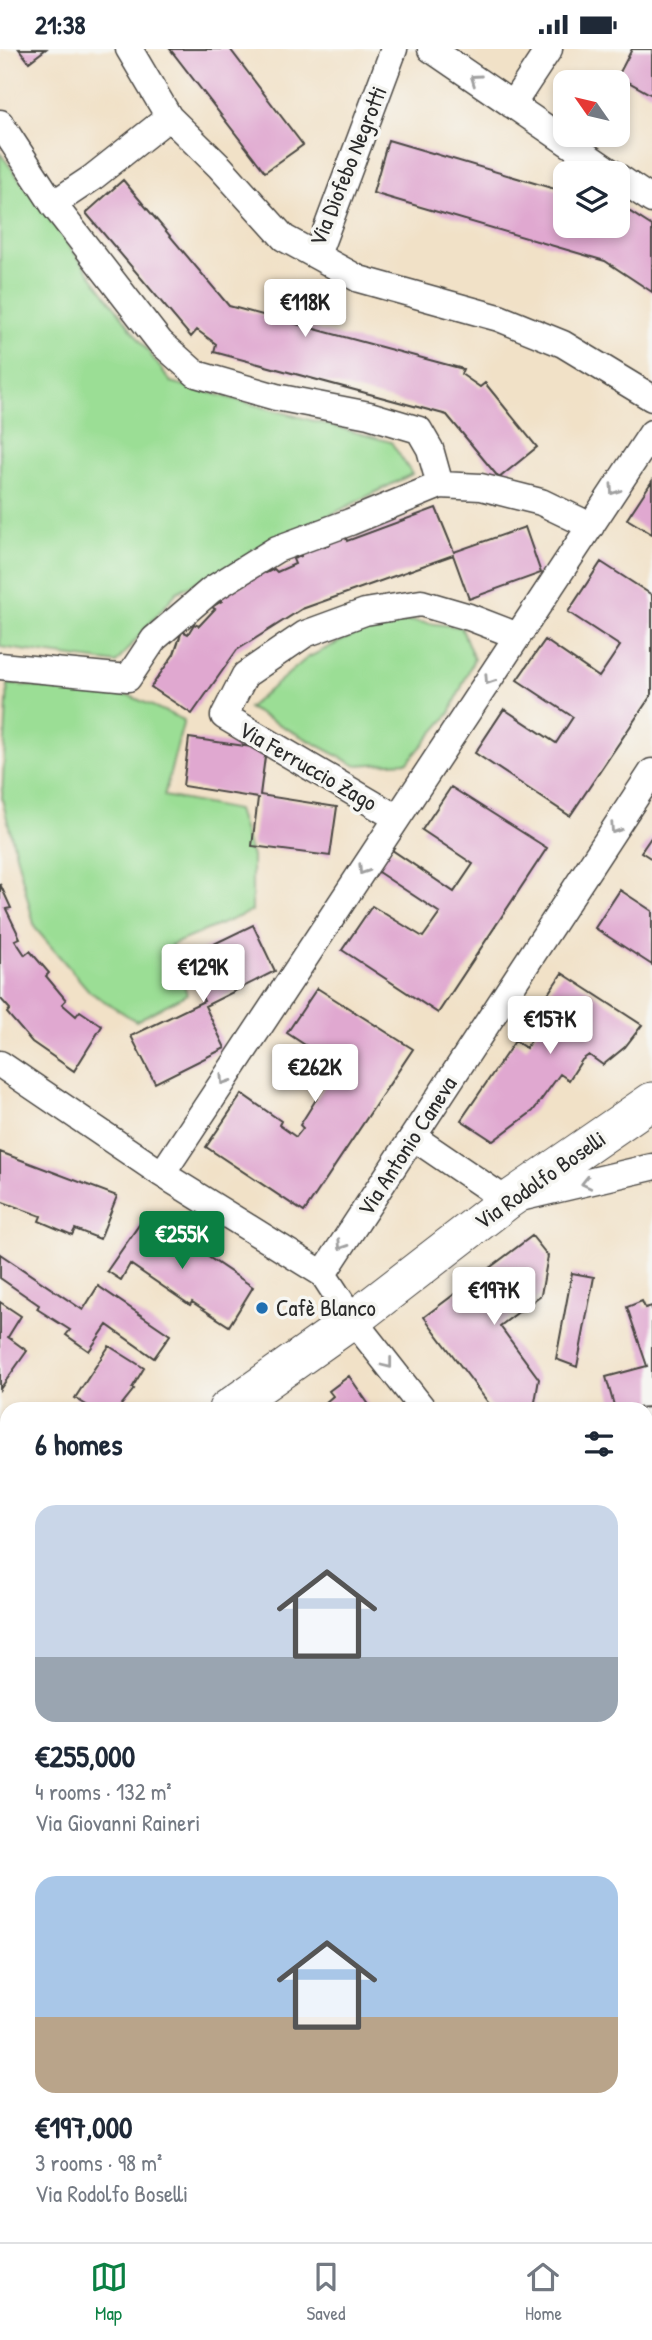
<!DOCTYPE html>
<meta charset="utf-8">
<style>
:root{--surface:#fff;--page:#f6f6f7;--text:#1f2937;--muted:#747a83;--line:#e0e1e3;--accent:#0b8043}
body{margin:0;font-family:"Patrick Hand",sans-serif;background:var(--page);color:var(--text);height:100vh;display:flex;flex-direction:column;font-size:26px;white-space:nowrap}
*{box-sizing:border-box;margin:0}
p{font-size:23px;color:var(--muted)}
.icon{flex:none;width:38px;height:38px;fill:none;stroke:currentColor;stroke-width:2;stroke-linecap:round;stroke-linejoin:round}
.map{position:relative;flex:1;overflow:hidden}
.sheet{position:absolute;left:0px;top:1353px;width:653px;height:842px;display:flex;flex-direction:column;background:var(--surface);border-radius:21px 21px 0 0;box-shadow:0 4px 10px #0003}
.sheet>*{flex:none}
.needle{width:46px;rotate:304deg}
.tools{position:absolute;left:553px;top:21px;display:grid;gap:14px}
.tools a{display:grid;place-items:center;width:77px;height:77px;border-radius:14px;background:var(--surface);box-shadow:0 4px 10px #0003;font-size:35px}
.price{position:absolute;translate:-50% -60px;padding:0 16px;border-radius:7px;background:#fff;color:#222;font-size:23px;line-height:46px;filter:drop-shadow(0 2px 4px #0008)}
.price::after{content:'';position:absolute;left:50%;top:42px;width:21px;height:16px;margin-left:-10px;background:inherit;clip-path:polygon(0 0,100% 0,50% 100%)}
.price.on{background:var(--accent);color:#fff}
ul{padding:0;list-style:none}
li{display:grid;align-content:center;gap:14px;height:371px;padding:0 35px}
li span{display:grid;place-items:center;height:217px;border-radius:21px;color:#555}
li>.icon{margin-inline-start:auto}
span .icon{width:126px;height:126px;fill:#fffc;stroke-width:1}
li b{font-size:30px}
h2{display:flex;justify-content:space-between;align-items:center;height:84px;padding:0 35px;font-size:30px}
.status{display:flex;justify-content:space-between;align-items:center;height:49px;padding:0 35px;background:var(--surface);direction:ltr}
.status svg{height:19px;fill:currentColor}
.tab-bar{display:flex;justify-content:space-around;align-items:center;height:98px;border-top:2px solid var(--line);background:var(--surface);font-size:19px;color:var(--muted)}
.tab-bar a{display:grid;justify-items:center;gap:4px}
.tab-bar .on{color:var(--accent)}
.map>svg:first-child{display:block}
</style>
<div class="status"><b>21:38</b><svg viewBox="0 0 49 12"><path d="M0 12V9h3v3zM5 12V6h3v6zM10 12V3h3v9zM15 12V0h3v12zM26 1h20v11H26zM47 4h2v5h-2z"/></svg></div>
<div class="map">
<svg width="652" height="2193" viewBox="0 0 652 2193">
<rect width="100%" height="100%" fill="#f6f6f2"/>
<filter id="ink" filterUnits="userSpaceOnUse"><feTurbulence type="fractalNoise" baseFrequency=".0143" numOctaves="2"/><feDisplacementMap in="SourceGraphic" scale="14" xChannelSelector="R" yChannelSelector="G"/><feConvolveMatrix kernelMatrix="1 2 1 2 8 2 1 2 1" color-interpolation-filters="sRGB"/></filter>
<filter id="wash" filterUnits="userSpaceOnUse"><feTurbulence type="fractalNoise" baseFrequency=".00686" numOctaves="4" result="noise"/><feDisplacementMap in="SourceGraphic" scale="28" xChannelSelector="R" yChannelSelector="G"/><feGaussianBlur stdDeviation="1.57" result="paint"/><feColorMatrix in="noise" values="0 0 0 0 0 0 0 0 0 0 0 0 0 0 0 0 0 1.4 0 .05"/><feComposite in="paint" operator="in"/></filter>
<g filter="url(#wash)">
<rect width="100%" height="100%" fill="#f1e1c7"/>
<path fill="#9bde95" stroke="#638460" stroke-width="2" d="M0,104L171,333L391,393L412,425L177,543L116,614L0,598Z
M410,572L461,578L474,610L450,664L408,713L355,716L248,659L307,609L367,579Z
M8,635L130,647L184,671L164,747L237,761L252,808V862L171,896L187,945L136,972L90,943L35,879L2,750Z"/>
<g id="blocks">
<path fill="#e0a8d0" d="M19,0H46L29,13Z
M170,0H230L303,96L265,123Z
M632,0H652V46L618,27Z
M388,91L565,143V177H618V158L627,161L652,177V243L605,212L373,144Z
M123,131L229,257L463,320L461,325L480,338L485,334L537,398L499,429L447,366L214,303L216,295L197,281L191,288L86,164Z
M652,432V485L627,470Z
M436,459L454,503L525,478L541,524L469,550L453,506L302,560L237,601L192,665L151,638L174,605L182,582L188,585L194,575L199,577L215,560L212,558L222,552L221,543L244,536L260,519L266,524L274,520L277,523L295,515L293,510L301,507L300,499L325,498L344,484L347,492Z
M601,513L652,546V645L570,767L475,704L504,660L556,694L573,668L517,631L545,591L599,628L620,597L568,563Z
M189,689L266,700L260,746L337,758L330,807L252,797L258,749L183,737Z
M451,738L547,799L438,964L342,901L372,857L423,888L440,864L375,821L389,799L454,843L473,815L422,781Z
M652,787V810L641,803Z
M0,835L11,859L6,860L20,889L15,891L25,906L30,902L49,924L46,927L66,951L62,955L76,967L80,962L102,977L74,1022L32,993L7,964L10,960L0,949Z
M620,841L652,862V916L595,879Z
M253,876L275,922L205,957L225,999L155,1034L131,987L204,952L183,910Z
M562,924L642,976L625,998L603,1016L589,1006L582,1011L569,1031L560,1025L533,1062L493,1092L461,1071L515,992L526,999L552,958L543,952Z
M317,939L413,1000L304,1163L206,1098L242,1045L281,1072L279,1076L296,1088L303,1079L300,1076L337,1017L287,984Z
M0,1103L117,1147L100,1190L75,1180L72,1186L39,1172L41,1167L0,1152Z
M146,1166L253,1238L229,1277L192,1253L190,1256L130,1215L121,1231L107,1222Z
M532,1187L548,1207L541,1246L500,1277L539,1330L534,1359L493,1360L424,1268Z
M0,1205L83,1261L98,1237L170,1286L154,1309L107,1276L89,1302L66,1286L70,1281L37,1260L39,1256L0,1229Z
M572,1224L594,1228L577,1318L556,1310Z
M642,1252L645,1259L652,1257V1358L615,1360L606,1328L647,1317L627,1258Z
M0,1253L21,1267L8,1288L27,1302L0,1340Z
M109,1297L144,1319L132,1339L134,1340L118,1360H93L75,1349Z
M349,1327L372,1360H318L333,1347L329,1342Z
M652,1448V1491L650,1492L652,1524L646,1529V1450Z
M0,1713L7,1723V1750L0,1755Z
M646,1726L652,1735V1740L646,1745Z
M652,1781V1827L646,1819V1786Z
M7,1802V1827L0,1818V1808Z
M0,1837L7,1846V1874L0,1879Z
M0,1890L7,1899V1945L0,1942Z
M646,1937L652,1945V1997L646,2001Z
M0,1988L7,1992V2028L4,2033L7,2034V2095L0,2091Z
M652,2180V2193H635L646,2188Z
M72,2188H131L128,2193H69Z
M172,2188H203L200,2193H168Z
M222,2188H435L444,2193H369L361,2189L349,2193H219Z"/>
</g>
</g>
<g filter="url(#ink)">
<use href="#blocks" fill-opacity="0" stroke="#494642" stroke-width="2"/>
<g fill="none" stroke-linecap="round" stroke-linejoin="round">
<g stroke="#494642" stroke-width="29">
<path id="street" d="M129,0L169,68L220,118L284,189L359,230L499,269L563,295L652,349
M431,0L612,124
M512,56L549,0
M0,74L53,155L160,293L196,325L276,348L369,366L419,381L430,400L440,436
M618,128L652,151
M53,155L92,129L169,68
M317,206L394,0
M0,617L128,629L154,590L211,541L277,500L350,473L440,436L481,438L541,453L591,477
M397,769L224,667L245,626L305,585L365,563L421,554L469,568L518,587
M0,1015L162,1125L323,1225L353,1271L423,1360
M413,1088L507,1152L652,1118
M162,1125L652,384
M323,1225L652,723
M646,1396L652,1394
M0,1413L7,1417
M646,1641L652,1649
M0,1689L7,1698
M646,2103L652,2111
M0,2124L7,2128
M20,2193L23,2188"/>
</g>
<g stroke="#494642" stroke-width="39">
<path id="secondary" d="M227,1360L353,1271L507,1152L652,1052
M0,1523L7,1518"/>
</g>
<use href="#street" stroke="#fff" stroke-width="26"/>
<use href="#secondary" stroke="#fff" stroke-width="37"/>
</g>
<defs><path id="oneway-chevron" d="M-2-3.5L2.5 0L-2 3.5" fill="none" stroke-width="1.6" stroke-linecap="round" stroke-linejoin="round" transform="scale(1.75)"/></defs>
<g stroke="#a0a0a0">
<use href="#oneway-chevron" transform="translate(475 30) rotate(-145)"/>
<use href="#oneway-chevron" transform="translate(614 441) rotate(124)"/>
<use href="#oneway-chevron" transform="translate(489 631) rotate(123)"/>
<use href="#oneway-chevron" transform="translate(615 780) rotate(123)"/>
<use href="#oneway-chevron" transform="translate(363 821) rotate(123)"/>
<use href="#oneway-chevron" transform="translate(224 1031) rotate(123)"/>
<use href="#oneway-chevron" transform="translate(586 1134) rotate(167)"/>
<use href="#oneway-chevron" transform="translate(342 1196) rotate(123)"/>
<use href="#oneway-chevron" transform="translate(388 1315) rotate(52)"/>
</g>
</g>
<circle fill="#1f6fb2" stroke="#f6f6f2" stroke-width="2.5" cx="262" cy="1259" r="7"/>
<g text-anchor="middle" stroke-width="7" stroke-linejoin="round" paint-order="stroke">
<g font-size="23" fill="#2b2b2b" stroke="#f6f6f2">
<text transform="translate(348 117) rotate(-68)" y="8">Via Diofebo Negrotti</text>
<text transform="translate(308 717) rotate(30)" y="8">Via Ferruccio Zago</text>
<text transform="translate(407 1097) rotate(-57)" y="8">Via Antonio Caneva</text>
<text transform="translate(540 1131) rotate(-35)" y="8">Via Rodolfo Boselli</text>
</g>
<g font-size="23" fill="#2b2b2b" stroke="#f6f6f2" text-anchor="start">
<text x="276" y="1267">Cafè Blanco</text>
</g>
</g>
</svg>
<div class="tools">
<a><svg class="needle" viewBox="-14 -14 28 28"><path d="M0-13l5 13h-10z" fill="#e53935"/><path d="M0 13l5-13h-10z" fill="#747a83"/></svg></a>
<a><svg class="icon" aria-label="layers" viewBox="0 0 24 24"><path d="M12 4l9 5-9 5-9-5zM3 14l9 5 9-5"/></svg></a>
</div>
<b class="price" style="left:305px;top:290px">€118K</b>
<b class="price" style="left:203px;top:955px">€129K</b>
<b class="price" style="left:550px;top:1007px">€157K</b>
<b class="price" style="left:315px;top:1055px">€262K</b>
<b class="price on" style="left:182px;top:1222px">€255K</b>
<b class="price" style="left:494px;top:1278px">€197K</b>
<section class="sheet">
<h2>6 homes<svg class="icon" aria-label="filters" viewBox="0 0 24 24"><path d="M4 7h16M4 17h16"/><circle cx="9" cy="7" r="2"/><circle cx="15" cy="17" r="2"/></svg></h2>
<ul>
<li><span style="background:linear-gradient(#c9d6e8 70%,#9aa5b1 0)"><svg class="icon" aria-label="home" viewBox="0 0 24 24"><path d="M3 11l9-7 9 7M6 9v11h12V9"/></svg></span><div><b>€255,000</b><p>4 rooms · 132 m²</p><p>Via Giovanni Raineri</p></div></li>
<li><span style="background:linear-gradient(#a9c7e8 65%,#b9a48a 0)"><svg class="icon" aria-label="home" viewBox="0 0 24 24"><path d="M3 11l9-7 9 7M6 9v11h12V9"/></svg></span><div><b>€197,000</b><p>3 rooms · 98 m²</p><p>Via Rodolfo Boselli</p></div></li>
</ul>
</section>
</div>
<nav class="tab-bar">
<a class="on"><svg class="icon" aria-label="map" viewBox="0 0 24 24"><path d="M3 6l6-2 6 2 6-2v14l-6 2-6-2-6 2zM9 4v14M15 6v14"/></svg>Map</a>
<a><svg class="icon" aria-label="saved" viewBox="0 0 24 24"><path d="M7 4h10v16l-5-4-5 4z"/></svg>Saved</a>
<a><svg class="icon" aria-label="home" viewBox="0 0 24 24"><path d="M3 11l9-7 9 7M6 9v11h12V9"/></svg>Home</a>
</nav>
